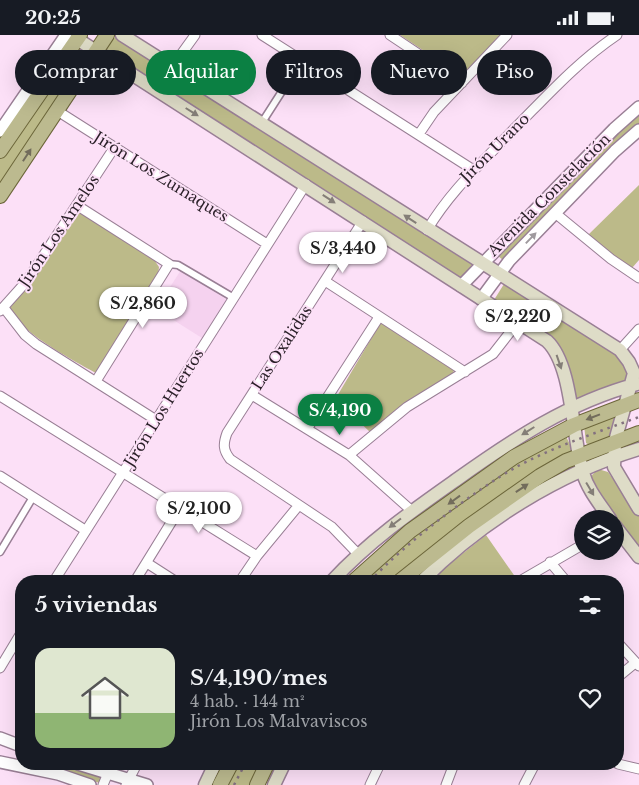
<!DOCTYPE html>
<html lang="es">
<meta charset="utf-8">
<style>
:root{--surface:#171b24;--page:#20242c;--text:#f1f3f6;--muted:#9ea1a6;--line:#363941;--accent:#0b8043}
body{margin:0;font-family:"Libre Baskerville",serif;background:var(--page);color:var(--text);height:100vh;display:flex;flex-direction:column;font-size:19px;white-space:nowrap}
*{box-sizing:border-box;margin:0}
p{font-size:16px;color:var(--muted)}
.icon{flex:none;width:28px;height:28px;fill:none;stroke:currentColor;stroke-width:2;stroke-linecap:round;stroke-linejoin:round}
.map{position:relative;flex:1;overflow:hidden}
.sheet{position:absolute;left:15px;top:540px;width:609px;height:195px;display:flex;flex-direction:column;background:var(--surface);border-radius:20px;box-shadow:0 5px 20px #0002}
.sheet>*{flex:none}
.banner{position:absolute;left:15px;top:15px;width:610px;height:45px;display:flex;gap:10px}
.controls{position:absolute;left:574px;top:475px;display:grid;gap:10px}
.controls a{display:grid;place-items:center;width:50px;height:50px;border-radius:50%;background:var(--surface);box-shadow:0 5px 20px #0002;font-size:25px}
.price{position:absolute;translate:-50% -42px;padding:0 11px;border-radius:18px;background:#fff;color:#222;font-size:16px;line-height:32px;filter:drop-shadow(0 1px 2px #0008)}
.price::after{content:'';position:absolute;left:50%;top:30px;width:15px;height:11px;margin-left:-8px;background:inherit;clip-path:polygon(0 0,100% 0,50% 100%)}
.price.current{background:var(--accent);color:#fff}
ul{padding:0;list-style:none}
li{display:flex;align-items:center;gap:15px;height:125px;padding:0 20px}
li+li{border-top:1px solid var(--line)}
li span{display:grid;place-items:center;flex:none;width:140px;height:100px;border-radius:15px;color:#555}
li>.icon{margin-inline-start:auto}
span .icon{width:60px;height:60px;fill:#fffc;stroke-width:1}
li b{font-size:21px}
h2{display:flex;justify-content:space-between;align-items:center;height:60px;padding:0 20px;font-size:21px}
.chip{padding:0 18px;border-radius:22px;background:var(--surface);box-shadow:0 5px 20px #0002;font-size:18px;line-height:45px}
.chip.current{background:var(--accent);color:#fff}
.status{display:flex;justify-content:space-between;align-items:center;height:35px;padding:0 25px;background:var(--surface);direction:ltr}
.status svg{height:14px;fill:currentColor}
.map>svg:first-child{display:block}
</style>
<div class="status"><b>20:25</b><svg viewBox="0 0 49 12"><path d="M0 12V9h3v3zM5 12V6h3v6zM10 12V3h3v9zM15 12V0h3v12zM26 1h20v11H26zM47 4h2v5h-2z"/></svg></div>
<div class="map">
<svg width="639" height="750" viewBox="0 0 639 750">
<rect width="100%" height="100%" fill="#fce0f7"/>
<path fill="#f5d2ef" d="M181,235L227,265L202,303L156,274Z"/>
<path fill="#bcba89" d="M400,0H500L462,41Z
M119,2L473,228L463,244L108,19L104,15L113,3Z
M73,15L87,23L0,155V124Z
M639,77V90L503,225L498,221V217Z
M639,150V225L632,233L607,217L588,200Z
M79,176L155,226L159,232L158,241L96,338C78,328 11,293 10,271L27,251Z
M504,249L613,313L630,338L626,347L584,365L575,363L548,300L494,265Z
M381,287L453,332L454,339L371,398L350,378L333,368Z
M617,378L612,401L589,410L586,408L584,390Z
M565,399L573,416L414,527L393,546H360L387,521L531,416Z
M598,434L608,437L639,480V517L619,491L591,445L592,440Z
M486,500L516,543L512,546H428Z
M32,729H66L103,740L100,748Z
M236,729H262L252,750H226Z"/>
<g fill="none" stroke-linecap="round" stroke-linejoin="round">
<g stroke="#997f95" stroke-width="9">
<path id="pedestrian" d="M261,89L302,25
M169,229L178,230L234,263
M0,517L33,462"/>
</g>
<g stroke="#997f95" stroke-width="11">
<path id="minor" d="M262,0L472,134
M390,0L462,48
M172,32L195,0
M56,75L267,209
M419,99L434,77L507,0
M78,171L169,229L96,346
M555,178L611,224L639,243
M427,195C452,154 480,130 512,96C546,62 577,27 617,0
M325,246L465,337
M4,273L25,300L36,309L156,385
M0,276L26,247L114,113
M620,315L639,294
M252,360L349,420L412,476
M0,361L257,521
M307,394L379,282
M349,420L407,372L493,319L518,287
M0,441L85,495
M358,519L332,492L230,424C223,415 223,409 227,398L363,186
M550,527L566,546
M147,528L175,546
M54,546L306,149
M135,546L180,473
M240,546L257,521L299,470
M520,546L582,510
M618,608L639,631
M0,633L21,598
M618,642L635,628
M618,729L639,734
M103,750L108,738
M126,750L137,729
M370,750L380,729
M446,750L454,729
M524,750L535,729"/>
</g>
<g stroke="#997f95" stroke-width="14">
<path id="tertiary" d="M0,96L66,0
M461,251L614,94L639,72
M481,264L509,226L615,116L639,95
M0,703L21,711
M0,727L58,739L90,750
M78,729L147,750"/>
</g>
<g stroke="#997f95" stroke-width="15">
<path id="secondary" d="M122,0L620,315L629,327L634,338L615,406L614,432L639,474
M77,4L547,306C573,330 572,403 583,438C588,455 600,469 610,484
M615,491L639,522
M332,546C369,506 412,476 456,445C512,405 569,367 637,349
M422,546C480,487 559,438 639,414
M205,750L215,729
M274,750L284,729"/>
</g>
<g stroke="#6c663a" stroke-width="16">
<path id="primary" d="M0,116L80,0
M0,161L107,0
M354,546L410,496L514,422L574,390L639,365
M400,546L469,491L540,441L566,426L639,398
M220,750L231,729
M257,750L267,729"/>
</g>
<use href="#pedestrian" stroke="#fff" stroke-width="6"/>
<use href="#minor" stroke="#fff" stroke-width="9"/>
<use href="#tertiary" stroke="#fff" stroke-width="11"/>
<use href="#secondary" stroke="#dedcc7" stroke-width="12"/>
<use href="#primary" stroke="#bcba8f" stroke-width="14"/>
<path stroke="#83717f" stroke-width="2.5" stroke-dasharray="2.5 5" stroke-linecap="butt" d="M370,546C407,507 472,457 518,431C556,411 598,397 639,382
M234,750L245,729"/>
</g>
<defs><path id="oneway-solid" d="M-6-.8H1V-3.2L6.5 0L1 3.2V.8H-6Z" transform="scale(1.25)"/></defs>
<g fill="#847e77">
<use href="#oneway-solid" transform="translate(192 77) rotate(32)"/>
<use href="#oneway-solid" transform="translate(329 164) rotate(33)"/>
<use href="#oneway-solid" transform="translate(410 184) rotate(-147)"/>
<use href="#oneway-solid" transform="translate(559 327) rotate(71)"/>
<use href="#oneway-solid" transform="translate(528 396) rotate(148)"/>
<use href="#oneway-solid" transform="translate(590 454) rotate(59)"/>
<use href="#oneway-solid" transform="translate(395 488) rotate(143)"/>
</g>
<g fill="#726c5b">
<use href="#oneway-solid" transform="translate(27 120) rotate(-57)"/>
<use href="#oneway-solid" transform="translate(593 382) rotate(159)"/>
<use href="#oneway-solid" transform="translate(522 453) rotate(-34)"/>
<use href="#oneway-solid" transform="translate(454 465) rotate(144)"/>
</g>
<use fill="#9f9a9e" href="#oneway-solid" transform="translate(531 203) rotate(-46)"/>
<g text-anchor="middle" stroke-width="4" stroke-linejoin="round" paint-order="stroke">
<g font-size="15" fill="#291f27" stroke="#fce0f7">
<text transform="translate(495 113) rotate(-45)" y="5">Jirón Urano</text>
<text transform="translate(161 142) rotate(32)" y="5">Jirón Los Zumaques</text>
<text transform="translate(549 160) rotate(-45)" y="5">Avenida Constelación</text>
<text transform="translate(59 196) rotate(-56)" y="5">Jirón Los Amelos</text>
<text transform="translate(282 313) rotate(-57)" y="5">Las Oxalidas</text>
<text transform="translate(164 373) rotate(-58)" y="5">Jirón Los Huertos</text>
</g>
</g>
</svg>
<div class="controls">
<a><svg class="icon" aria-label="layers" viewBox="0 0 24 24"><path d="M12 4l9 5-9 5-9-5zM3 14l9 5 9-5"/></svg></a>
</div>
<b class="price" style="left:343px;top:239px">S/3,440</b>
<b class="price" style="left:143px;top:294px">S/2,860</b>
<b class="price" style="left:518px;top:307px">S/2,220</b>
<b class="price current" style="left:340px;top:401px">S/4,190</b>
<b class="price" style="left:199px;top:499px">S/2,100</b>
<div class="banner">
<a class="chip">Comprar</a>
<a class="chip current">Alquilar</a>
<a class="chip">Filtros</a>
<a class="chip">Nuevo</a>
<a class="chip">Piso</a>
</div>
<section class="sheet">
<h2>5 viviendas<svg class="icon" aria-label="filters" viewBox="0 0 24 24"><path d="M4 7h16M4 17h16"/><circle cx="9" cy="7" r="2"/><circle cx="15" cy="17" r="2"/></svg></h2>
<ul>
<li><span style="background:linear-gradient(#dfe7d0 65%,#8fb573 0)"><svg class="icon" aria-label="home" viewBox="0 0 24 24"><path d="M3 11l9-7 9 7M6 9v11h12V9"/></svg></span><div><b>S/4,190/mes</b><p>4 hab. · 144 m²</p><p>Jirón Los Malvaviscos</p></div><svg class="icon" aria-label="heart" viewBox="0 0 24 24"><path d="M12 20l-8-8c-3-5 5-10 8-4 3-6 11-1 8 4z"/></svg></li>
</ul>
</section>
</div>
